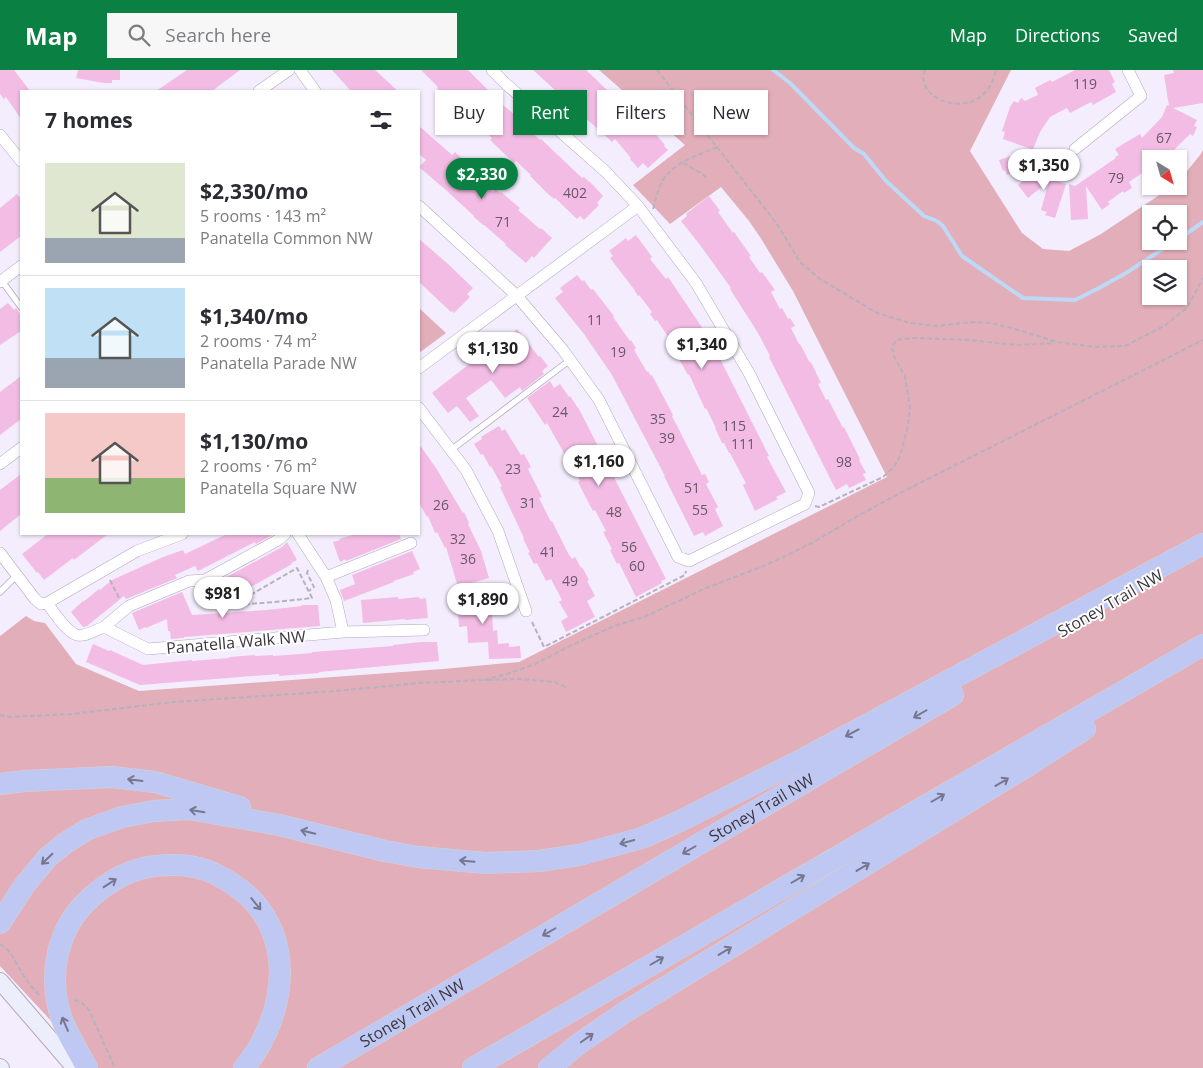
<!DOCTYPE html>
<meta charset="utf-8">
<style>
:root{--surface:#fff;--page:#f7f7f7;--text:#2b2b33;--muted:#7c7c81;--line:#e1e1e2;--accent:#0b8043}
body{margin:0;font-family:"Open Sans",sans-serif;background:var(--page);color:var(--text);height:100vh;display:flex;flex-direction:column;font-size:19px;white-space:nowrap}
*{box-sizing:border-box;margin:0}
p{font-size:16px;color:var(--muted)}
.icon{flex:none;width:28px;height:28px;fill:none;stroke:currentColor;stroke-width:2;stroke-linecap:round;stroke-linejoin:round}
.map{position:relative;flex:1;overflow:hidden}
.panel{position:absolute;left:20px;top:20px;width:400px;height:445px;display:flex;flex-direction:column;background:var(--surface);border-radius:0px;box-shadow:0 1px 4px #0004}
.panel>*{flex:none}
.hud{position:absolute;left:435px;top:20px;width:475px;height:45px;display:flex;gap:10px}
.needle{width:32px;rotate:143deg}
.fabs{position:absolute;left:1142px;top:80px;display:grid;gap:10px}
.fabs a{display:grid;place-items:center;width:45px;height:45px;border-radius:0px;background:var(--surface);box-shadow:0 1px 4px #0004;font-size:25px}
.price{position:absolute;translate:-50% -42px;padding:0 11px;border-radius:18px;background:#fff;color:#222;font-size:16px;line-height:32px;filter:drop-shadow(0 1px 2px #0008)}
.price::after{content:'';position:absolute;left:50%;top:30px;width:15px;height:11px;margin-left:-8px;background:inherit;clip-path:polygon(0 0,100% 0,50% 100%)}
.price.selected{background:var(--accent);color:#fff}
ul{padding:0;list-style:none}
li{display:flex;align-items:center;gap:15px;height:125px;padding:0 25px}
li+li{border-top:1px solid var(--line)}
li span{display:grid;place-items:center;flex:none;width:140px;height:100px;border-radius:0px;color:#555}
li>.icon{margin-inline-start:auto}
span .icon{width:60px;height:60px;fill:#fffc;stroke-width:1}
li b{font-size:21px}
h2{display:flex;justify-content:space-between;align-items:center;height:60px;padding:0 25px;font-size:21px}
.pill{padding:0 18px;border-radius:0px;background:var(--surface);box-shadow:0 1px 4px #0004;font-size:18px;line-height:45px}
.pill.selected{background:var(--accent);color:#fff}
header{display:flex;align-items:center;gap:30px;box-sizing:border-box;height:70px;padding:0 25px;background:var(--accent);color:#fff}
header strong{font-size:24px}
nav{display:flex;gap:28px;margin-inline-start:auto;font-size:18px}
.search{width:350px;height:45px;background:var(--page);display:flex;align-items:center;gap:12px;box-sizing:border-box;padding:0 18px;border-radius:0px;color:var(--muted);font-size:19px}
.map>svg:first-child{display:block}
</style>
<header>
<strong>Map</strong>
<div class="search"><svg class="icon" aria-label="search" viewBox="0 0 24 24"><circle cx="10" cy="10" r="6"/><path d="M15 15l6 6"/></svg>Search here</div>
<nav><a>Map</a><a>Directions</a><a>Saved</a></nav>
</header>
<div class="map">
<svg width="1203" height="998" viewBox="0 0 1203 998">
<rect width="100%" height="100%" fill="#f4edfd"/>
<path fill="#e2aeb9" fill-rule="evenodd" d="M599,0H1011L970,81L1022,163L1043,179L1069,181L1101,164L1173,116H1179V111L1200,85L1203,80V998H95L0,896V566L26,546L34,551L45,553L76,594L139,621L443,599L519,592L887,407L793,221L760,167L749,151L721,117L670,154L633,115L685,75ZM1151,144H1179V171H1151ZM1151,199H1179V226H1151Z
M419,238L446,263L419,283Z"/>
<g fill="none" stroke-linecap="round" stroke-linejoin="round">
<path stroke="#bdd9f5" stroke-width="4" d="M773,0L790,13L854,78L864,84L885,110L924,146L937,151L943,156L962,186L1023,228L1075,230L1099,218L1126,203L1175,171
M1179,169L1203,152"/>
</g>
<path fill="#f3bce5" d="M0,0H14L30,21H21V49L6,27L4,29L0,24Z
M78,0H120V10H112V13H104L76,8Z
M187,0H240L212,21H156Z
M332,0H375L398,21H351Z
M421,0H468L503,35L523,52L522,53L540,70L541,69L582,108L584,107L593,115L603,126L597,133L599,135L584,150L580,146L577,149L555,128L554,129L547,123L530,106L531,105L516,91L514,93L490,70L492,68L475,52L474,54L447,30L437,18L438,17Z
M533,0H586L624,36L626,35L643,50L665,75L664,76L668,80L648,98L643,93L638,98L630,89L631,88L615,69L612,72Z
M1075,0H1109L1115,12L1112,14L1116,22L1093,35L1091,32L1070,43L1067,38L1050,47L1040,62L1033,79L1039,94L1007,105L1005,100L1003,101L999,90L1031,79L1003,69L1005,62L1002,61L1010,37L1014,31L1018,33L1021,28L1025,31L1038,25L1035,18L1050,10L1052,12Z
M1173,0H1203V33L1173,38L1197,50L1194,56L1197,57L1193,66L1190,64L1165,89H1151V97L1129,112L1132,118L1124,123L1123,121L1108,132L1110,134L1102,140L1086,116L1088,149L1071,150L1069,114L1075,116L1116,88L1115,87L1119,85L1115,79L1140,64L1142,68L1162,47L1167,35L1169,36L1164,5L1174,3Z
M419,56L451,84L452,85L455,82L479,104L477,107L493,122L495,119L500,123L501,122L520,138L518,140L540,159L541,158L552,168L534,188L532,186L526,193L505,175L506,174L484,155H483L474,147V146L447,121L419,97L426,90L419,84Z
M1040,97L1050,109L1066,114L1055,148L1045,145L1047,142L1041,140L1049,111L1028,128L1018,115Z
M17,124L21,129V166L0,182V138Z
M709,126L720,141L718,142L733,163L734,162L751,186L749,187L760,203L762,202L775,220L771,222L780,239L782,238L788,249L790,248L795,256L791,258L799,274H800L810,293L811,292L821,313L818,314L826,330L828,329L843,358L844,357L860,389L859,390L866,403L863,404L866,410L849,418L847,414L836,420L769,287L770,286L758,263L730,219L731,218L700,175L681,151L687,146L686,144Z
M636,165L652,187L650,189L666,209L668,207L701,256L720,289L769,386L767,387L786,422L776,427L778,429L755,441L743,415L746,413L743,408L730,383H729L724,373H722L715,358H716L706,338L705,339L689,304L688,305L674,280L676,279L657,250L655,251L650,244L652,242L639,225L638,226L633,218L610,188L613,186L609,181L626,168L628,171Z
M419,169L447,193L473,218L467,224L470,227L454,243L452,241L451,242L419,212Z
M577,205L582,211L584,210L591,220L593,219L614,246L613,247L630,271L631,270L636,278L634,280L647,302L648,301L651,306L652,305L673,345L672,346L702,405L705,404L709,412L706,414L718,437L715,439L723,456L705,466L703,462L694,466L664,406H665L612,305L584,264L555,228L563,222L560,218Z
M8,233L14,240L16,238L21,246V261L0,275V239Z
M517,259L539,287L540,286L548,296L542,301L544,304L522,321L520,317L505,328L491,310L466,328L479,346L470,352L457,336L448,343L432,323L473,291L495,276L496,277Z
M21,306V349L0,365V322Z
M550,311L554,318L560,314L569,327L570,326L580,341L666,509L661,511L662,513L636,527L619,493L617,494L610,480L612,479L603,462L606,461L595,440L593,441L585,426L578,412L580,411L570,391L569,392L547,353L545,355L527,328Z
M499,356L502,361L505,359L521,385L524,384L531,397L528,399L542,427L539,428L551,452L552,451L568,483L572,489L575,487L581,498L582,497L589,510L587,511L595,526L587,531L595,547L566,562L561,551L568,547L559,532L562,530L551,509L546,511L537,493L534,494L528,483L530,482L523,469L524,468L500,417L502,416L491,396L490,397L483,384L481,385L474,374L482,369L481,367Z
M419,374L436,398L463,443L464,442L469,453L468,454L481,481L489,508L458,517L446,477L445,478L437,462L435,463L428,446L427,447L419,433Z
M21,404V444L0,461V420Z
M48,464H108L74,490L73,488L44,510L38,502L37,503L22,484Z
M227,464H274L256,474L255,472L198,501L195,496L175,505L177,508L126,529L124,526L87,556L83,557L71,542L83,531V532L99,519L100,520L112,510L163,487L183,480L185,484Z
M356,464H399L401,469L346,491V489L340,492L333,472L340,470L339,469Z
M287,472L297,490L291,493L292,494L222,533L212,515L282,477Z
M412,481L420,499L413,502L414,504L394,511V512L344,531L340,520L355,514L352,505Z
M182,522L192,545L267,540L302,536L301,535H318L320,556L184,567V568L171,569L170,561H168L167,549L146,558L145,557L139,560L132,543Z
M491,523L493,561L497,560L498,574L509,573V577L520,576L521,588L489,589L488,572L468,573L467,556L459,557L457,526Z
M398,527V529L419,527L420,529L426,528L428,548L405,550V549L363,553L361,530Z
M421,572H437L439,591L319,602V603L279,606V604L140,615L86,592L93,574L109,581L110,580L143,595L192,590V591L229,588V587L255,585V586L273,585V586L312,583V582L393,576V575Z"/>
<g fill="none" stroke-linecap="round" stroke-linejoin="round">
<g stroke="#b1a8bb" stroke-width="7">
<path id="lane" d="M2,211L21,237
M451,380L570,290
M0,522L17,505"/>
</g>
<g stroke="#b1a8bb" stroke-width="12">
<path id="street" d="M300,0L315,21
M259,21L289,0
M0,65L21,91
M1075,79L1141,26L1128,0
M419,136L516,225L563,280L599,330L678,487L689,491L805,434L809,423L749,303L696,213L638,136
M0,212L21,196
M419,298L638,136L605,101L506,14L492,0
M419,338L466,400L498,461L526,541
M0,394L21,378
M298,464L326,507L336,530L343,562
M0,483L35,529L41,534L47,533L137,481L182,464
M326,507L411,473
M47,533C54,542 66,562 77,565C85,567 96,560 104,557L148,579L343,562L424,560
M104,557L129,536L189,511L205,510L278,470L285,464"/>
</g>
<g stroke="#b1a8bb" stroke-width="18">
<path id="secondary" d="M0,911L75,998
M0,997L1,998"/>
</g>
<g stroke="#d4d3d5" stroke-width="22">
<g id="highway">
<path d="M0,714L24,711L111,707L155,712L240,737"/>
<path d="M0,853L24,816L47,788L64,774L86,760L122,747L154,741L189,739L279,755L385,781L418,787L486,793L539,791L579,785L642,768L680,751L805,688L1203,474"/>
<path d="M87,998C77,978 63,959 58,936C50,901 58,861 84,834C110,808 137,794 174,795C198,795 215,802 234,815C299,858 288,945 244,998"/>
<path id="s1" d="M318,998L953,625"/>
<path d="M473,998L1203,575"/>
<path d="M549,998L580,973L625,942L1024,698L1085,659"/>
</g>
</g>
<path stroke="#b7b1be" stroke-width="2" stroke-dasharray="5 2.5" stroke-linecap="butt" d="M657,0L777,154L800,192L820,209L877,243L910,253L938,256L972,252L991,253L1012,258L1057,272L1096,277L1125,276L1164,256L1187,238L1203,208
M925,0C911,30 983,58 996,0
M683,93L701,103L708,109
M653,139C656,130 657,121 662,112C672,92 698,86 717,77
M815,436L819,437L883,407L894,397L900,386L908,356L910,337L905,307L894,286L892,277L896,270L915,268L969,270L1017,275L1055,273
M308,500L307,503L314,517L309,521
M110,510L119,528
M210,520L217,536C249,534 281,532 312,528L297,498L233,535
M532,552L544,577L685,505L686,501
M484,610L507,604L535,594L570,576L614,556L644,547L704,519L766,495L812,473L861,444L910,418L1203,270
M487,610L519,609L555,612L568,618
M0,645L8,647L72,644L174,632L335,621L420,613L483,610
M0,874C13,882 16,894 24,906C28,913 34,919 39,925
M74,930L82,933L89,940L115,998"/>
<use href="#lane" stroke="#fff" stroke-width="5.5"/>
<use href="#street" stroke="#fff" stroke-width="11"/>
<use href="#secondary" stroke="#eceefb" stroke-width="16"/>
<use href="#highway" stroke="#bfc7f3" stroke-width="21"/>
</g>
<defs><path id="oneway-shaft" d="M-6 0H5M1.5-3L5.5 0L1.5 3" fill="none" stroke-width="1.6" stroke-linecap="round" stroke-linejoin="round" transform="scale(1.25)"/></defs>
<g stroke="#76778f">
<use href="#oneway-shaft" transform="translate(920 644) rotate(150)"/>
<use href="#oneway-shaft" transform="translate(852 663) rotate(152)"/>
<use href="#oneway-shaft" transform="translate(135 710) rotate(-173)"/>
<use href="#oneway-shaft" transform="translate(1002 712) rotate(-31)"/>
<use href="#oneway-shaft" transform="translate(938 728) rotate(-30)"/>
<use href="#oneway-shaft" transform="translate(197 741) rotate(-171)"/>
<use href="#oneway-shaft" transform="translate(308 762) rotate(-166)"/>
<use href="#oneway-shaft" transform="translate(627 772) rotate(165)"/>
<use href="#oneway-shaft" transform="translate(689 780) rotate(150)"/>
<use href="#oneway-shaft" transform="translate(47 789) rotate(136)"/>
<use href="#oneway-shaft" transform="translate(467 791) rotate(-175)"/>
<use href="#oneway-shaft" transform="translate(863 797) rotate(-31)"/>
<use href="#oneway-shaft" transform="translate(798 809) rotate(-30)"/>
<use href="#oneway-shaft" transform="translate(110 813) rotate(-33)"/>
<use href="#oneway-shaft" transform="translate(256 834) rotate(51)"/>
<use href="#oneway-shaft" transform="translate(549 862) rotate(150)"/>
<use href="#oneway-shaft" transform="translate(725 881) rotate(-31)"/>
<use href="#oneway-shaft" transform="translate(657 891) rotate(-30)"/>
<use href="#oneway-shaft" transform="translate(65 954) rotate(-113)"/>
<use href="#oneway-shaft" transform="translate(587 968) rotate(-35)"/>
</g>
<g text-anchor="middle" stroke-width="4" stroke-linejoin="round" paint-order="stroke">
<g font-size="14" fill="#685868">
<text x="1085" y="19">119</text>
<text x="1164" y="73">67</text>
<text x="1116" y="113">79</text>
<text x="575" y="128">402</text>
<text x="503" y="157">71</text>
<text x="595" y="255">11</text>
<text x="618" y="287">19</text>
<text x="560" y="347">24</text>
<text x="658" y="354">35</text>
<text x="734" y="361">115</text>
<text x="667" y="373">39</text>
<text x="743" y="379">111</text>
<text x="844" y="397">98</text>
<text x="513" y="404">23</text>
<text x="692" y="423">51</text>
<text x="528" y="438">31</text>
<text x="441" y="440">26</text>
<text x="700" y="445">55</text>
<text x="614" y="447">48</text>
<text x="458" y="474">32</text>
<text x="629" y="482">56</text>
<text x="548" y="487">41</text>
<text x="468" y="494">36</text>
<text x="637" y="501">60</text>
<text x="570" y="516">49</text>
</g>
<g font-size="16" fill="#3a363e" stroke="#fefefe">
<text transform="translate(1110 533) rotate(-30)" y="6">Stoney Trail NW</text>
<text transform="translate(236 572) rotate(-5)" y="6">Panatella Walk NW</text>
<text dy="6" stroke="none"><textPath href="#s1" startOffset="514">Stoney Trail NW</textPath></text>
<text dy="6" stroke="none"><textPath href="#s1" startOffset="109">Stoney Trail NW</textPath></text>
</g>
</g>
</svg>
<div class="fabs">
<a><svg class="needle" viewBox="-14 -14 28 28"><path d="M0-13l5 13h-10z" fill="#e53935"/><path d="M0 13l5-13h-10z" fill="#7c7c81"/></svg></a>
<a><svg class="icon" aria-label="locate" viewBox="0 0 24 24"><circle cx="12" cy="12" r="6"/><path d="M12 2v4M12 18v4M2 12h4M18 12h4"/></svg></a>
<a><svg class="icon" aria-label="layers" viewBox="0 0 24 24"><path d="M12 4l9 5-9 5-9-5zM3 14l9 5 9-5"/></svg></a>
</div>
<b class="price" style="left:1044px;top:121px">$1,350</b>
<b class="price selected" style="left:482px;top:130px">$2,330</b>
<b class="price" style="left:702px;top:300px">$1,340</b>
<b class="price" style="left:493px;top:304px">$1,130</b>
<b class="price" style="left:599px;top:417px">$1,160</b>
<b class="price" style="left:223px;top:549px">$981</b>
<b class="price" style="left:483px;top:555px">$1,890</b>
<div class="hud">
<a class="pill">Buy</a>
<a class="pill selected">Rent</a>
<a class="pill">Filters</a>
<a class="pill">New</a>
</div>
<section class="panel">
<h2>7 homes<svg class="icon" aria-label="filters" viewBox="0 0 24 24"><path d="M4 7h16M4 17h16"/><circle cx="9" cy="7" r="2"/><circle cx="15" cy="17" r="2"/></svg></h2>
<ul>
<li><span style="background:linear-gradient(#dfe7d0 75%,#9aa5b1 0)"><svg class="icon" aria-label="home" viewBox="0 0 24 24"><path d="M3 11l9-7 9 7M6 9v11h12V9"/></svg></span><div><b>$2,330/mo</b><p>5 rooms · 143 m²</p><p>Panatella Common NW</p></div></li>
<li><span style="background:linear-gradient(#bfe0f5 70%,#9aa5b1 0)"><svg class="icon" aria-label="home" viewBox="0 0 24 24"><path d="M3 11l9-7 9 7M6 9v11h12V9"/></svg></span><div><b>$1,340/mo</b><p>2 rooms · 74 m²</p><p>Panatella Parade NW</p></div></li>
<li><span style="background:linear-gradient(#f6c9c9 65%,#8fb573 0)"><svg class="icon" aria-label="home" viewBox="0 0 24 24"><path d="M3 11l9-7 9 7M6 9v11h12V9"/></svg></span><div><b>$1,130/mo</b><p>2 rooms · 76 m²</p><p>Panatella Square NW</p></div></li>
</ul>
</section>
</div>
